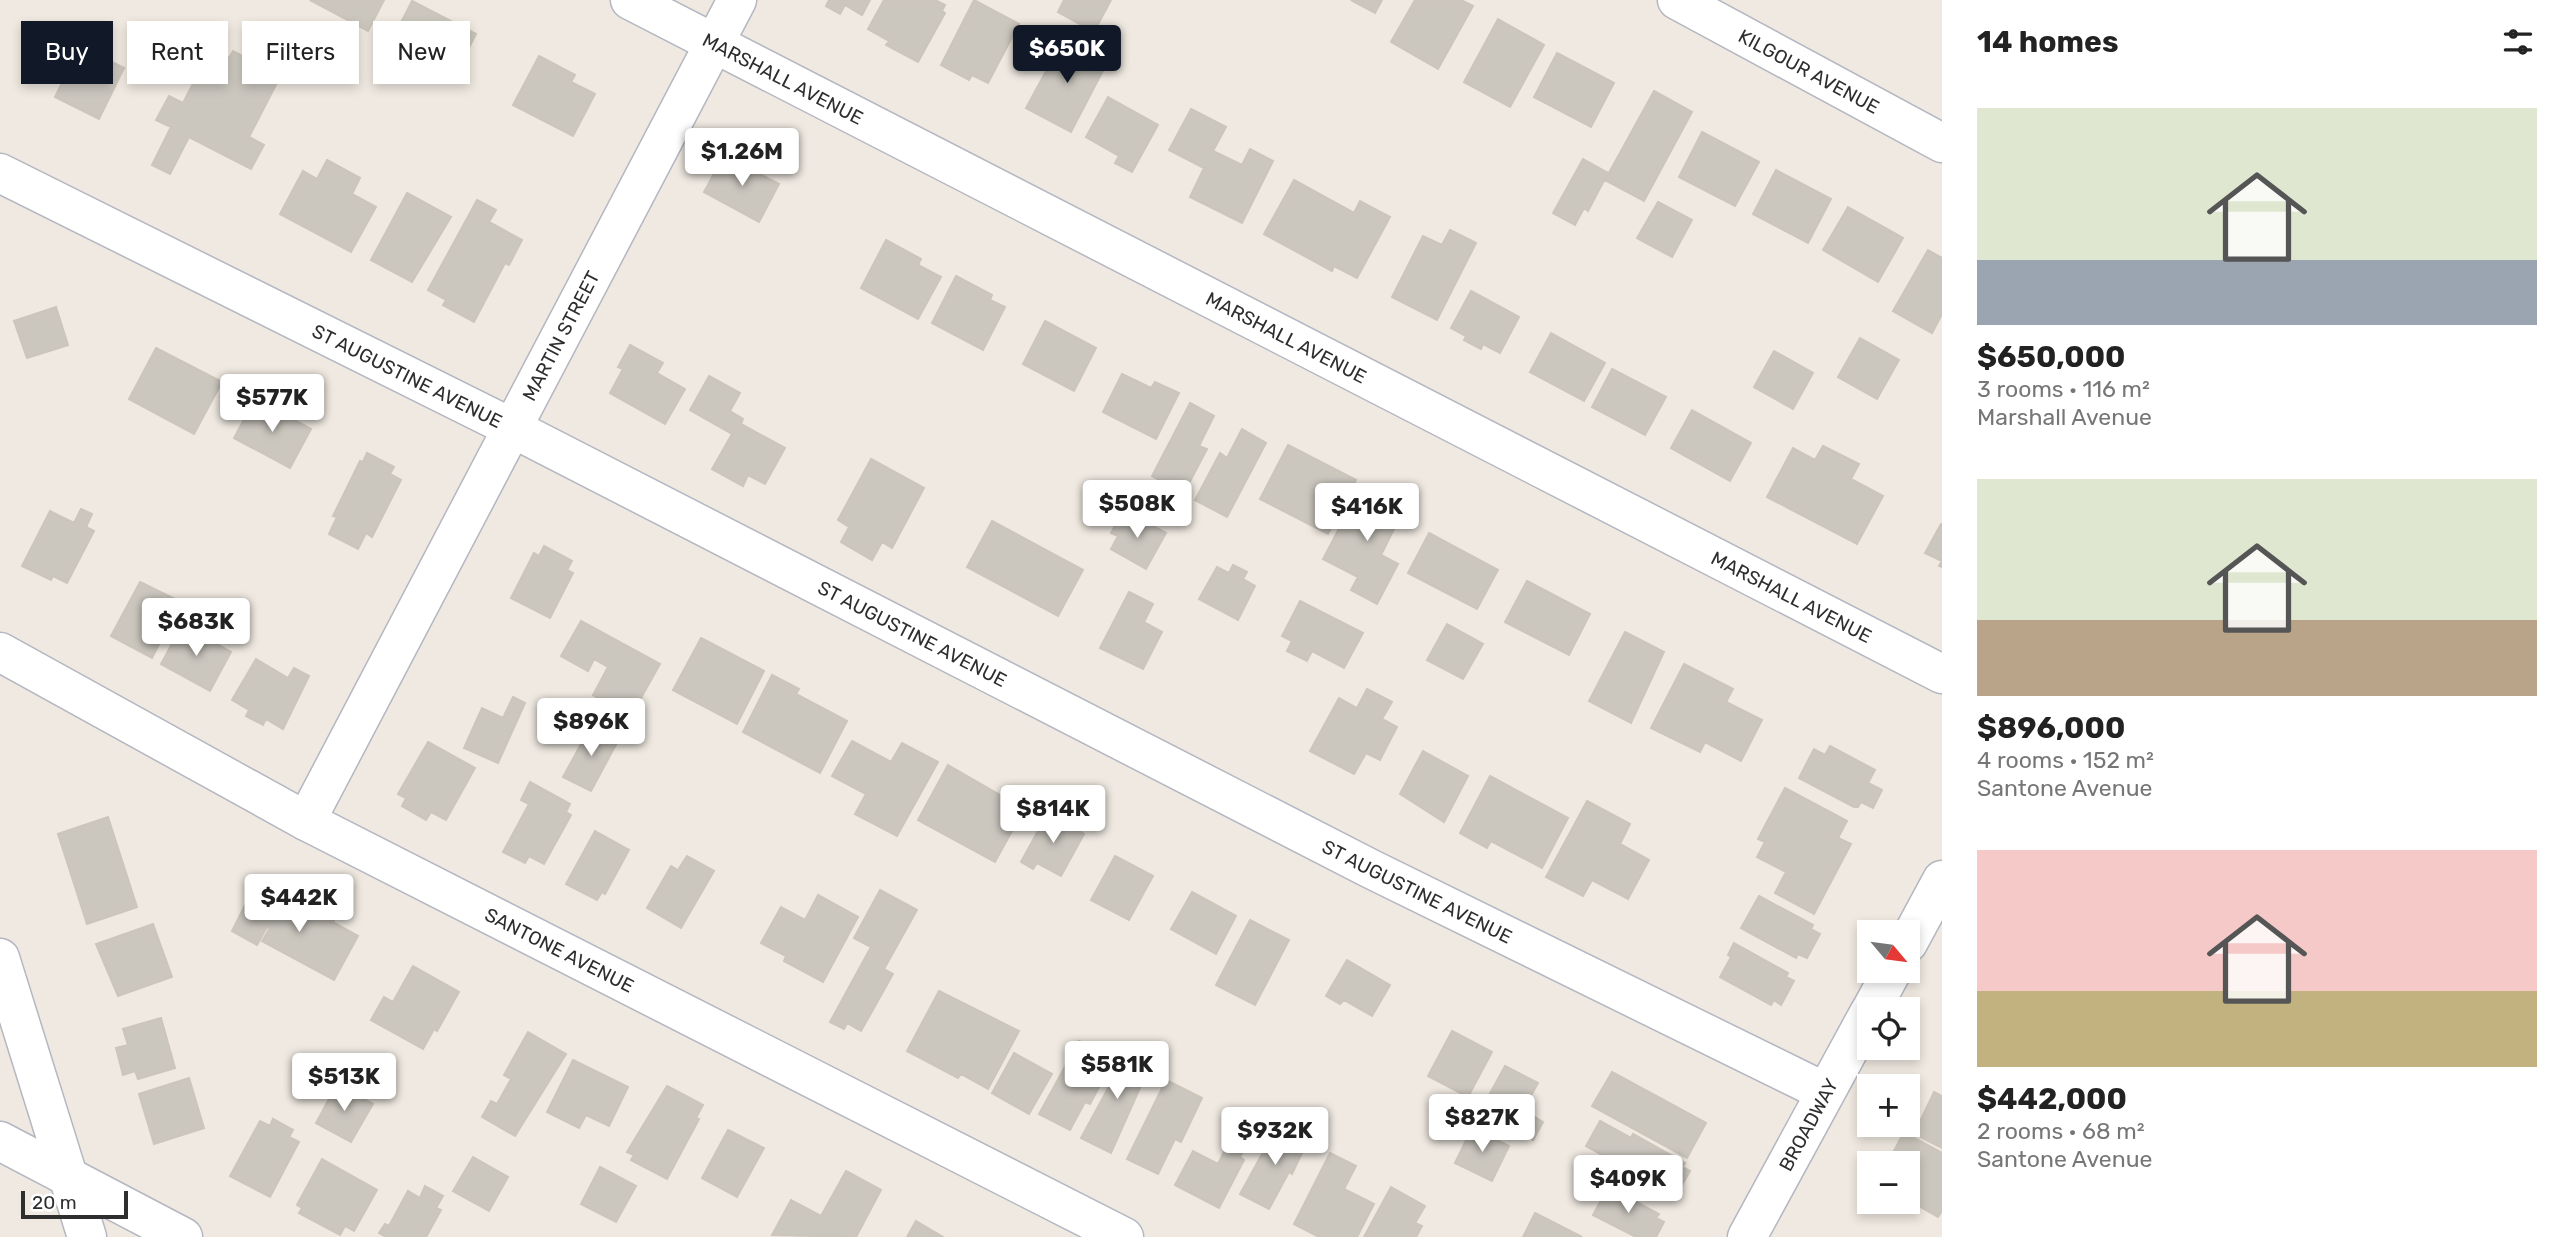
<!DOCTYPE html>
<meta charset="utf-8">
<style>
:root{--surface:#fff;--page:#f2f2f2;--text:#222;--muted:#767676;--accent:#111827}
body{margin:0;font-family:Rubik,sans-serif;background:var(--page);color:var(--text);height:100vh;display:flex;flex-direction:column;font-size:26px;white-space:nowrap}
*{box-sizing:border-box;margin:0}
p{font-size:23px;color:var(--muted)}
.icon{flex:none;width:38px;height:38px;fill:none;stroke:currentColor;stroke-width:2;stroke-linecap:round;stroke-linejoin:round}
.map{position:relative;flex:1;overflow:hidden}
.sheet{display:flex;flex-direction:column;background:var(--surface);width:630px}
.sheet>*{flex:none}
.top-card{position:absolute;left:21px;top:21px;width:665px;height:63px;display:flex;gap:14px}
.needle{width:46px;rotate:119deg}
.fabs{position:absolute;left:1857px;top:920px;display:grid;gap:14px}
.fabs a{display:grid;place-items:center;width:63px;height:63px;border-radius:0px;background:var(--surface);box-shadow:0 4px 10px #0003;font-size:35px}
.scale{position:absolute;left:21px;bottom:18px;width:107px;box-sizing:border-box;padding-left:7px;border:4px solid #2e2e2e;border-top:0;font-size:19px;line-height:24px;white-space:nowrap;color:#2e2e2e;-webkit-text-stroke:5px #fff;paint-order:stroke}
.price{position:absolute;translate:-50% -60px;padding:0 16px;border-radius:7px;background:#fff;color:#222;font-size:23px;line-height:46px;filter:drop-shadow(0 2px 4px #0008)}
.price::after{content:'';position:absolute;left:50%;top:42px;width:21px;height:16px;margin-left:-10px;background:inherit;clip-path:polygon(0 0,100% 0,50% 100%)}
.price.on{background:var(--accent);color:#fff}
ul{padding:0;list-style:none}
li{display:grid;align-content:center;gap:14px;height:371px;padding:0 35px}
li span{display:grid;place-items:center;height:217px;border-radius:0px;color:#555}
li>.icon{margin-inline-start:auto}
span .icon{width:126px;height:126px;fill:#fffc;stroke-width:1}
li b{font-size:30px}
h2{display:flex;justify-content:space-between;align-items:center;height:84px;padding:0 35px;font-size:30px}
.tag{padding:0 24px;border-radius:0px;background:var(--surface);box-shadow:0 4px 10px #0003;font-size:24px;line-height:63px}
.tag.on{background:var(--accent);color:#fff}
main{display:flex;flex:1;min-height:0}
.map>svg:first-child{display:block}
</style>
<main>
<div class="map">
<svg width="1942" height="1237" viewBox="0 0 1942 1237">
<rect width="100%" height="100%" fill="#efe9e1"/>
<path fill="#cbc7bf" stroke="#cbc5ba" stroke-width="2" d="M310,0H384L368,31Z
M829,0H870L862,15L845,5L840,14L826,6Z
M884,0H935L945,5L942,11L945,13L918,62L886,45L889,41L868,29Z
M974,0L1019,24L988,83L972,75L969,80L941,65Z
M1064,0H1111L1094,32L1058,12Z
M1351,0H1382L1375,13Z
M1415,0H1461L1473,6L1438,69L1391,42Z
M412,1L476,34L456,73L392,40Z
M1498,19L1544,45L1510,107L1464,82Z
M58,35L124,68L99,119L55,97L65,77L43,66Z
M1064,38L1108,61L1071,132L1026,108Z
M211,49L229,58L233,51L281,75L249,137L264,145L251,169L189,137L170,174L152,165L171,127L156,120L169,96L183,103Z
M1557,53L1614,83L1591,127L1534,97Z
M539,56L575,75L571,82L595,94L573,136L513,105Z
M1654,91L1692,112L1644,201L1605,180Z
M1108,97L1158,125L1132,172L1115,163L1119,156L1086,137Z
M1191,109L1226,127L1213,151L1242,165L1250,149L1273,161L1242,223L1190,197L1204,168L1169,150Z
M1702,132L1759,162L1735,206L1679,177Z
M724,155L779,184L759,222L704,192Z
M1583,159L1608,173L1588,211L1584,208L1575,225L1553,213Z
M327,160L360,178L352,194L376,207L351,252L280,214L303,171L317,179Z
M1776,170L1831,199L1808,243L1753,214Z
M1294,180L1354,213L1360,201L1390,217L1357,278L1334,266L1332,271L1264,234Z
M407,193L451,217L412,282L371,260Z
M477,200L496,210L489,222L522,240L509,265L505,263L474,322L443,305L446,300L428,290Z
M1658,202L1692,220L1672,257L1637,238Z
M1848,207L1903,238L1878,282L1823,250Z
M1450,230L1476,243L1437,320L1392,297L1423,236L1442,245Z
M886,240L921,259L918,265L941,277L918,319L861,288Z
M1928,250L1942,258V314L1932,333L1893,311Z
M956,276L992,295L990,300L1005,307L983,350L932,323Z
M1471,291L1519,317L1500,353L1483,344L1481,349L1464,340L1466,336L1451,328Z
M56,307L68,345L27,358L14,321Z
M1045,321L1096,348L1074,391L1023,364Z
M1551,333L1605,363L1584,401L1530,372Z
M1860,338L1899,360L1877,399L1838,377Z
M630,345L663,363L657,373L685,389L665,424L610,393L623,369L618,367Z
M156,348L222,382L194,434L129,399Z
M1774,351L1813,373L1793,409L1754,387Z
M1612,369L1666,397L1645,435L1592,407Z
M1122,374L1151,388L1155,382L1179,393L1156,439L1103,412Z
M709,376L740,393L730,411L743,419L741,424L785,448L765,484L748,475L743,486L712,469L732,434L690,410Z
M255,399L311,429L290,468L234,438Z
M1190,403L1214,416L1199,446L1207,449L1184,493L1152,476Z
M1692,410L1751,443L1730,481L1671,448Z
M1242,429L1266,443L1227,517L1195,500L1220,453L1227,458Z
M1288,445L1356,480L1328,534L1260,499Z
M1823,446L1859,464L1851,479L1883,496L1857,544L1767,497L1793,448L1815,460Z
M367,453L394,467L390,474L401,480L372,537L366,533L358,549L329,534L337,517L333,516L360,461L363,462Z
M871,459L924,488L892,548L882,542L872,560L841,542L849,527L838,520Z
M1362,485L1405,507L1381,555L1398,564L1377,604L1351,590L1358,577L1323,559Z
M81,509L92,514L86,527L94,531L67,583L53,576L51,580L22,566L50,511L74,523Z
M1129,513L1166,533L1146,569L1111,549L1118,536L1111,533L1117,522L1122,524Z
M992,521L1083,570L1058,616L967,567Z
M1941,524H1942V567L1939,566L1942,561L1925,553Z
M1429,533L1498,570L1477,609L1408,573Z
M544,546L572,561L567,570L573,573L550,618L511,598L534,553L539,556Z
M1233,565L1247,572L1243,579L1255,586L1238,620L1199,599L1217,567L1229,573Z
M1527,581L1590,614L1569,655L1505,622Z
M140,582L181,602L152,658L111,636Z
M1129,592L1153,604L1144,622L1162,632L1143,669L1100,648Z
M1300,601L1363,633L1344,668L1312,651L1307,661L1287,651L1292,641L1282,636Z
M581,621L660,664L631,716L593,695L608,667L594,659L588,671L561,656Z
M1447,624L1483,644L1463,679L1427,660Z
M182,625L231,652L210,691L161,664Z
M1625,632L1664,652L1631,723L1589,701Z
M701,638L764,671L737,724L673,690Z
M256,659L288,678L294,668L309,676L283,729L266,719L263,725L246,716L249,710L232,700Z
M1684,664L1733,689L1726,702L1762,720L1741,761L1705,742L1700,752L1651,728Z
M772,675L799,689L796,694L847,721L820,773L743,732Z
M1367,689L1392,702L1382,719L1397,727L1380,760L1366,753L1354,774L1310,751L1339,698L1357,708Z
M513,697L525,703L498,763L464,748L482,708L503,718Z
M592,724L619,739L591,791L563,777Z
M852,741L891,762L902,743L938,762L897,836L855,814L866,794L832,776Z
M428,742L475,768L446,820L431,812L426,820L402,806L406,798L398,794Z
M1830,746L1875,770L1868,783L1882,790L1873,808L1861,802L1858,807H1854L1799,778L1814,749L1825,755Z
M1423,751L1468,776L1444,822L1400,794Z
M948,765L1024,809L995,862L918,820Z
M1490,776L1568,818L1542,868L1491,841L1487,848L1460,833Z
M530,782L570,804L566,812L571,815L544,864L529,856L525,863L503,852L529,804L521,800Z
M1785,788L1847,821L1838,838L1851,844L1814,914L1775,893L1786,872L1757,857L1765,842L1758,839Z
M1587,801L1630,824L1620,844L1649,860L1628,899L1592,880L1583,896L1546,877Z
M1049,811L1084,834L1061,876L1037,863L1033,869L1021,862Z
M108,817L137,907L87,924L58,834Z
M595,831L629,850L605,894L602,892L597,900L566,884Z
M687,856L714,871L681,928L647,908L671,866L678,870Z
M1115,856L1153,876L1129,920L1091,900Z
M880,890L917,910L884,969L893,974L861,1031L847,1023L844,1029L830,1022L871,947L854,938Z
M1192,892L1236,916L1216,954L1171,929Z
M818,895L858,917L823,982L784,961L786,956L761,943L781,907L805,920Z
M1759,896L1813,925L1811,929L1820,934L1807,958L1798,954L1796,958L1741,928Z
M288,898L312,911L316,903L337,914L333,922L358,936L334,980L262,941L270,928L267,927L257,945L232,931L248,899L279,915Z
M1250,920L1289,940L1255,1005L1216,985Z
M153,924L172,977L118,996L96,944Z
M1734,943L1788,973L1786,977L1794,981L1781,1005L1774,1000L1771,1005L1720,977L1731,957L1728,955Z
M1347,960L1390,985L1372,1016L1344,1000L1340,1004L1326,996Z
M413,966L459,992L437,1031L434,1029L423,1049L371,1020L384,997L393,1002Z
M939,991L1019,1031L988,1089L961,1074L958,1078L907,1051Z
M161,1018L175,1068L138,1079L135,1071L123,1075L116,1048L128,1045L123,1029Z
M1452,1031L1492,1052L1468,1097L1428,1076Z
M528,1032L566,1054L515,1136L482,1117L491,1101L497,1104L511,1079L504,1075Z
M1079,1041L1114,1059L1090,1104L1085,1102L1070,1130L1039,1114Z
M1132,1044L1149,1053L1141,1070L1147,1072L1111,1153L1081,1138Z
M1014,1053L1052,1074L1029,1114L992,1093Z
M573,1060L628,1087L609,1126L586,1115L579,1128L547,1112Z
M1505,1066L1538,1083L1523,1110L1543,1122L1533,1140L1514,1129L1519,1116L1511,1131L1484,1116L1492,1102L1487,1099Z
M1612,1072L1706,1123L1687,1158L1592,1106Z
M189,1078L204,1128L154,1144L139,1094Z
M1166,1080L1202,1098L1181,1142L1175,1139L1158,1174L1127,1159Z
M337,1084L373,1104L351,1142L316,1123Z
M667,1086L703,1105L696,1118L699,1119L667,1179L631,1160L634,1155L627,1152Z
M1934,1092L1942,1096V1148L1914,1134Z
M273,1119L293,1130L289,1137L299,1142L270,1197L230,1176L260,1121L270,1126Z
M1600,1121L1631,1138L1633,1134L1685,1163L1682,1167L1690,1171L1675,1197L1667,1193L1666,1195L1613,1167L1615,1162L1586,1146Z
M1284,1125L1309,1138L1292,1174L1289,1172L1269,1209L1240,1194L1271,1138L1276,1141Z
M1472,1128L1509,1146L1492,1181L1455,1163Z
M728,1130L764,1148L737,1197L702,1178Z
M1904,1132L1942,1153V1211L1938,1217L1908,1200V1164H1887Z
M1230,1140L1245,1148L1240,1157L1244,1160L1219,1208L1175,1185L1193,1151L1218,1164Z
M1330,1153L1356,1166L1344,1189L1374,1204L1357,1237H1319L1294,1224Z
M473,1157L508,1177L489,1211L453,1191Z
M322,1159L377,1190L354,1231L345,1226L340,1235L299,1213L302,1208L297,1205Z
M600,1167L636,1186L616,1222L581,1204Z
M846,1171L881,1190L856,1237L772,1235L791,1200L821,1216Z
M425,1186L443,1196L436,1208L441,1210L426,1237H386L379,1233L385,1224L389,1226L408,1191L420,1198Z
M1391,1187L1425,1206L1415,1223L1422,1226L1416,1237H1364Z
M1608,1187L1659,1214L1656,1218L1664,1222L1656,1237H1636L1593,1215Z
M1535,1213L1582,1237H1523Z
M916,1221L943,1237H907Z"/>
<g fill="none" stroke-linecap="round" stroke-linejoin="round">
<g stroke="#b4b7c1" stroke-width="41">
<g id="minor">
<path id="s1" d="M630,0L1942,674"/>
<path id="s2" d="M1677,0L1942,143"/>
<path id="s3" d="M0,173L512,428L1371,869L1825,1092"/>
<path id="s4" d="M0,652L306,821L1124,1237"/>
<path id="s5" d="M306,821L737,0"/>
<path d="M0,958L87,1237"/>
<path d="M0,1141L183,1237"/>
</g>
</g>
<g stroke="#b4b7c1" stroke-width="41">
<g id="tertiary">
<path d="M1908,943L1942,880"/>
<path d="M1871,1010L1892,971"/>
<path id="s6" d="M1747,1237L1869,1013"/>
</g>
</g>
<use href="#minor" stroke="#fff" stroke-width="38"/>
<use href="#tertiary" stroke="#fff" stroke-width="38"/>
</g>
<g text-anchor="middle" stroke-width="7" stroke-linejoin="round" paint-order="stroke">
<g font-size="19" fill="#2e2e2e" stroke="#fff">
<text dy="7" stroke="none"><textPath href="#s2" startOffset="150">KILGOUR AVENUE</textPath></text>
<text dy="7" stroke="none"><textPath href="#s1" startOffset="172">MARSHALL AVENUE</textPath></text>
<text dy="7" stroke="none"><textPath href="#s5" startOffset="548">MARTIN STREET</textPath></text>
<text dy="7" stroke="none"><textPath href="#s1" startOffset="738">MARSHALL AVENUE</textPath></text>
<text dy="7" stroke="none"><textPath href="#s3" startOffset="455">ST AUGUSTINE AVENUE</textPath></text>
<text dy="7" stroke="none"><textPath href="#s1" startOffset="1306">MARSHALL AVENUE</textPath></text>
<text dy="7" stroke="none"><textPath href="#s3" startOffset="1022">ST AUGUSTINE AVENUE</textPath></text>
<text dy="7" stroke="none"><textPath href="#s3" startOffset="1589">ST AUGUSTINE AVENUE</textPath></text>
<text dy="7" stroke="none"><textPath href="#s4" startOffset="634">SANTONE AVENUE</textPath></text>
<text dy="7" stroke="none"><textPath href="#s6" startOffset="128">BROADWAY</textPath></text>
</g>
</g>
</svg>
<div class="fabs">
<a><svg class="needle" viewBox="-14 -14 28 28"><path d="M0-13l5 13h-10z" fill="#e53935"/><path d="M0 13l5-13h-10z" fill="#767676"/></svg></a>
<a><svg class="icon" aria-label="locate" viewBox="0 0 24 24"><circle cx="12" cy="12" r="6"/><path d="M12 2v4M12 18v4M2 12h4M18 12h4"/></svg></a>
<a>+</a>
<a>−</a>
</div>
<div class="scale">20 m</div>
<b class="price on" style="left:1067px;top:85px">$650K</b>
<b class="price" style="left:742px;top:188px">$1.26M</b>
<b class="price" style="left:272px;top:434px">$577K</b>
<b class="price" style="left:1137px;top:540px">$508K</b>
<b class="price" style="left:1367px;top:543px">$416K</b>
<b class="price" style="left:196px;top:658px">$683K</b>
<b class="price" style="left:591px;top:758px">$896K</b>
<b class="price" style="left:1053px;top:845px">$814K</b>
<b class="price" style="left:299px;top:934px">$442K</b>
<b class="price" style="left:1117px;top:1101px">$581K</b>
<b class="price" style="left:344px;top:1113px">$513K</b>
<b class="price" style="left:1482px;top:1154px">$827K</b>
<b class="price" style="left:1275px;top:1167px">$932K</b>
<b class="price" style="left:1628px;top:1215px">$409K</b>
<div class="top-card">
<a class="tag on">Buy</a>
<a class="tag">Rent</a>
<a class="tag">Filters</a>
<a class="tag">New</a>
</div>
</div>
<section class="sheet">
<h2>14 homes<svg class="icon" aria-label="filters" viewBox="0 0 24 24"><path d="M4 7h16M4 17h16"/><circle cx="9" cy="7" r="2"/><circle cx="15" cy="17" r="2"/></svg></h2>
<ul>
<li><span style="background:linear-gradient(#dfe7d0 70%,#9aa5b1 0)"><svg class="icon" aria-label="home" viewBox="0 0 24 24"><path d="M3 11l9-7 9 7M6 9v11h12V9"/></svg></span><div><b>$650,000</b><p>3 rooms · 116 m²</p><p>Marshall Avenue</p></div></li>
<li><span style="background:linear-gradient(#dfe7d0 65%,#b9a48a 0)"><svg class="icon" aria-label="home" viewBox="0 0 24 24"><path d="M3 11l9-7 9 7M6 9v11h12V9"/></svg></span><div><b>$896,000</b><p>4 rooms · 152 m²</p><p>Santone Avenue</p></div></li>
<li><span style="background:linear-gradient(#f6c9c9 65%,#c2b280 0)"><svg class="icon" aria-label="home" viewBox="0 0 24 24"><path d="M3 11l9-7 9 7M6 9v11h12V9"/></svg></span><div><b>$442,000</b><p>2 rooms · 68 m²</p><p>Santone Avenue</p></div></li>
</ul>
</section>
</main>
